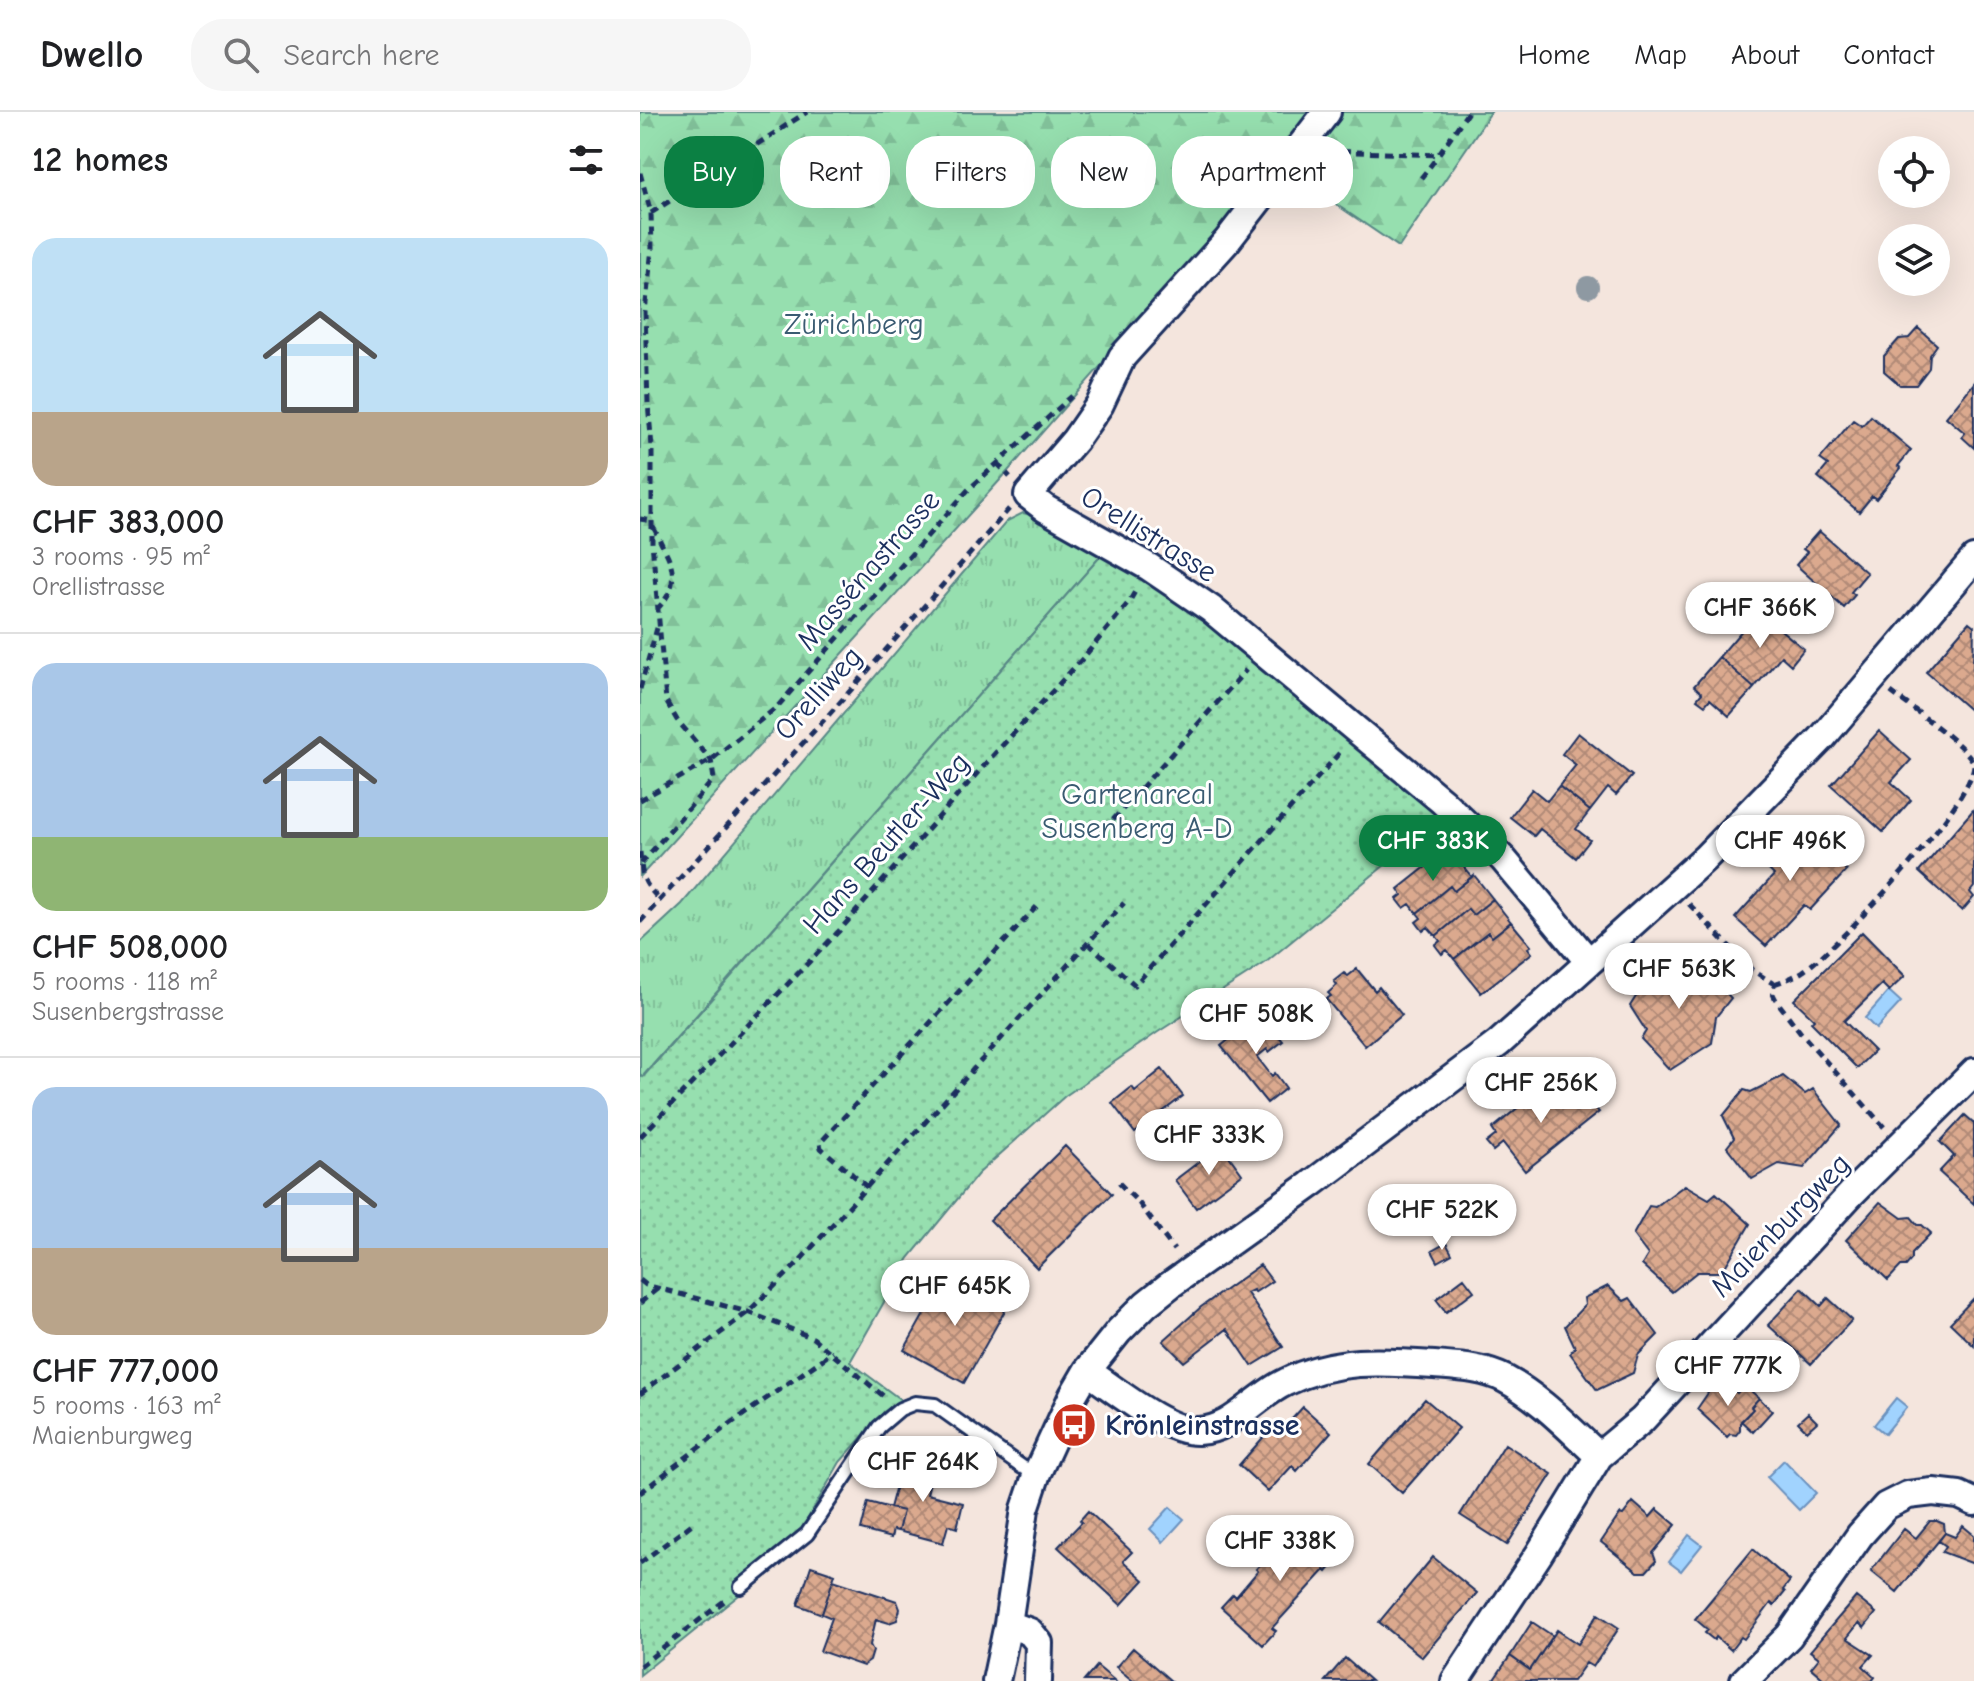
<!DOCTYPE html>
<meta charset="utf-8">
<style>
:root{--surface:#fff;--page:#f6f6f6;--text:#202124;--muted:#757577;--line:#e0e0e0;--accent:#0b8043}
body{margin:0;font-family:"Comic Neue",sans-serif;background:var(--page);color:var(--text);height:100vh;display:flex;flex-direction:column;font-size:30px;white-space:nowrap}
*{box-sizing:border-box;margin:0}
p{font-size:26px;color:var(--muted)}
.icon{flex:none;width:44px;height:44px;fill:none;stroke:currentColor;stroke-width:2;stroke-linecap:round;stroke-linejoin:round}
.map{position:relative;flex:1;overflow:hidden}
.details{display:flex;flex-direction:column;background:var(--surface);width:640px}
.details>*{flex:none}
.hud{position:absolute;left:24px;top:24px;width:760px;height:72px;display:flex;gap:16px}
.controls{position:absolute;left:1238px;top:24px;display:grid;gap:16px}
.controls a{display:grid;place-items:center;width:72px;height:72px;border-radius:50%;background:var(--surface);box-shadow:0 8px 32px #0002;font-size:40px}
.price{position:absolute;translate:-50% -68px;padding:0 18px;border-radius:28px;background:#fff;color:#222;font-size:26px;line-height:52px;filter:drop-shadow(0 2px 4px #0008)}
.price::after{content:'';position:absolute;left:50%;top:48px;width:24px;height:18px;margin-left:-12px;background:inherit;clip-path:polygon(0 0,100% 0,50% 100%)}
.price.selected{background:var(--accent);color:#fff}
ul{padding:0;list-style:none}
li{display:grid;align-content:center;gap:16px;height:424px;padding:0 32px}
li+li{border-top:2px solid var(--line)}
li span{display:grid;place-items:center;height:248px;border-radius:24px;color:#555}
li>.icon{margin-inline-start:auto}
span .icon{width:144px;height:144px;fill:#fffc;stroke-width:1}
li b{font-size:34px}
h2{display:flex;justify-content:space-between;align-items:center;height:96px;padding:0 32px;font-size:34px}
.pill{padding:0 28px;border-radius:32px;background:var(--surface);box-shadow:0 8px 32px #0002;font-size:28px;line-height:72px}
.pill.selected{background:var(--accent);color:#fff}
header{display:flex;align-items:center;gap:48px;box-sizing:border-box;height:112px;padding:0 40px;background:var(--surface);border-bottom:2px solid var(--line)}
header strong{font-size:38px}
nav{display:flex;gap:44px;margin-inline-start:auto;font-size:28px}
.search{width:560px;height:72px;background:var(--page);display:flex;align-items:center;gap:20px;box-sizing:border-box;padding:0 28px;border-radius:32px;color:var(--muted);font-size:30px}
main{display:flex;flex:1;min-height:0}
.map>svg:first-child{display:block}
</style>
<header>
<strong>Dwello</strong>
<div class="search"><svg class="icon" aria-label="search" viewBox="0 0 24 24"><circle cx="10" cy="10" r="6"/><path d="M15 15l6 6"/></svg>Search here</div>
<nav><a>Home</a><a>Map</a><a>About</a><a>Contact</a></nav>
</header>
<main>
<section class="details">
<h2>12 homes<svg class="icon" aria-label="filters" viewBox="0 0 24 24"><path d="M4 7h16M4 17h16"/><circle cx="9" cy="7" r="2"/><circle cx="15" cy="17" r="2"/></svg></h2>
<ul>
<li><span style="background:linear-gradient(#bfe0f5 70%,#b9a48a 0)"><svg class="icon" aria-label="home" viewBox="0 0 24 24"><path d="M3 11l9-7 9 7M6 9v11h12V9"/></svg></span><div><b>CHF 383,000</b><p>3 rooms · 95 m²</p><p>Orellistrasse</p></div></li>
<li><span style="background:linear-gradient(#a9c7e8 70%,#8fb573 0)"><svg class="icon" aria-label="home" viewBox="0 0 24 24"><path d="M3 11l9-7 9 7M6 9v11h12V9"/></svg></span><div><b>CHF 508,000</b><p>5 rooms · 118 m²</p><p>Susenbergstrasse</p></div></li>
<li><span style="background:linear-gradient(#a9c7e8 65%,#b9a48a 0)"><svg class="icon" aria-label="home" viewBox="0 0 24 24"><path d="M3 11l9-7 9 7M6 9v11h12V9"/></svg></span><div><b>CHF 777,000</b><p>5 rooms · 163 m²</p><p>Maienburgweg</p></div></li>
</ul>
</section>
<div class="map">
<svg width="1334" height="1569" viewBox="0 0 1334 1569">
<defs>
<pattern id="grass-tufts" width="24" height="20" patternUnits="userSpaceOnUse" patternTransform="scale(2)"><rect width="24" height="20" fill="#96dfaf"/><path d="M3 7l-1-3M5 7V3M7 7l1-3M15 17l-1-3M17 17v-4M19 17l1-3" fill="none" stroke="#81c099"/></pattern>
<pattern id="forest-firs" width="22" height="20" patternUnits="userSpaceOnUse" patternTransform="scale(2)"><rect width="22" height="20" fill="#96dfaf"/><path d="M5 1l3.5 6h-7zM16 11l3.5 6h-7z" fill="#81c099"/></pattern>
<pattern id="garden-dots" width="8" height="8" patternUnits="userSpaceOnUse" patternTransform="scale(2)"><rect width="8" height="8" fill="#96dfaf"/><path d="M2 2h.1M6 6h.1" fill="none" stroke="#81c099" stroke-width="1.8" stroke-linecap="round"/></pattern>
<pattern id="building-cross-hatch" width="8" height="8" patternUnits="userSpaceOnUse" patternTransform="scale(2)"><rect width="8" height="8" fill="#dba98e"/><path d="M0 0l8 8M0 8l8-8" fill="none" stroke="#b18a77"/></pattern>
</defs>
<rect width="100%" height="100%" fill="#f4e5dd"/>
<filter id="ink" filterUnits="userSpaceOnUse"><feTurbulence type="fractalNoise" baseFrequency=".0125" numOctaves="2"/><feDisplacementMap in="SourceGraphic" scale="16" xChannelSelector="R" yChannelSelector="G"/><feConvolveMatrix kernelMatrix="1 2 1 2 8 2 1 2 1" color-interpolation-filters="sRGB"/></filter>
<g filter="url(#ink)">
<path fill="url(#grass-tufts)" stroke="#588786" stroke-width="2" d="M383,401L404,406L466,438L2,965L0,962V831L42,792L367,409Z"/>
<path fill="url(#forest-firs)" stroke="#588786" stroke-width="2" d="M0,0H851L759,135L638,53L361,367L0,765Z"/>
<path fill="url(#garden-dots)" stroke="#588786" stroke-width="2" d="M466,438L524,472L805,704L625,851L518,920L425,984L338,1062L269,1146L210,1250L261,1288L245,1299L200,1350L163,1415L99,1470L104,1479L0,1563V962L3,965Z"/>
<path fill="#a1d3fe" stroke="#6b91be" stroke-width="2" d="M1249,879L1261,890L1236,917L1225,906Z
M1256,1286L1267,1295L1245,1322L1234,1313Z
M1144,1348L1176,1381L1159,1398L1127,1365Z
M530,1395L544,1407L523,1430L510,1417Z
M1049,1423L1062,1433L1041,1459L1029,1450Z"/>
<path fill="url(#building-cross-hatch)" stroke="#1b2f5e" stroke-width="2" d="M1278,216L1297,233L1290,243L1289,256L1276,273H1260L1244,259V244L1259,227L1269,226Z
M1334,271V336L1322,325L1325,321L1306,305Z
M1231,304L1271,338L1258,354L1261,356L1236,387L1232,384L1219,400L1178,365L1188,353L1180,347L1213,308L1222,314Z
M1179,419L1227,461L1211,480L1215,483L1204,496L1156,453L1167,440L1163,437Z
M1116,502L1129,513L1136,504L1145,513L1141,518L1164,537L1151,553L1141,544L1114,576L1079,545Z
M1329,510L1334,514L1332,600L1286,560Z
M1079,545L1114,576L1089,604L1070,587L1065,593L1057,587L1062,581L1054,574Z
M1239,619L1271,648L1251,670L1271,688L1243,720L1191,673Z
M938,621L992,664L976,683L968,676L950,699L919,674L936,653L922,642Z
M919,674L950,699L936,717L950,728L936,746L900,717L894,724L870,705L892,677L907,689Z
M1334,697V775L1330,780L1334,785L1322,799L1279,760Z
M1154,711L1168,724L1171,720L1183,731L1180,734L1207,758L1170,798L1164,793L1126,834L1095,806L1134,763L1121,750L1134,736L1129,732L1138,722L1142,726Z
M813,742L832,765L814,779L810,774L777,801L770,792L764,796L757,787L762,783L758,777L792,750L796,755Z
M834,763L853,787L833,803L828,797L796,824L788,815L783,819L776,810L781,806L777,801L810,774L814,779Z
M853,787L871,810L852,825L848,820L814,847L807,838L802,842L795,833L800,829L796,824L828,797L833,803Z
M871,810L891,834L888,836L892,841L841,881L814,847L848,820L852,825Z
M1222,820L1265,864L1249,879L1242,872L1204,909L1234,939L1217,956L1171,910L1174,907L1154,888Z
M1033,846L1050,857L1058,851L1091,886L1076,905L1072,931L1030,958L1001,927L1006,919L990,894L1004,872V863Z
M717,857L735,879L739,875L762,903L725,934L686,887L691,884L688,881L697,873L694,869L704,861L708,864Z
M621,902L643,929L629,940L627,937L617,945L632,964L635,961L646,976L627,991L581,934Z
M522,957L543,984L495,1021L472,991L492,975L495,979Z
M1143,964L1165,982L1173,977L1201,1013L1164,1056L1139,1052L1112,1067L1087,1035L1094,1026L1083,1004L1104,978L1111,980Z
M914,966L939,997L950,989L959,1000L885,1059L863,1031L853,1039L846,1031L856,1023L852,1017Z
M1325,1003L1334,1011V1092L1299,1060L1314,1044L1300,1030Z
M581,1033L602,1062L556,1096L535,1068Z
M425,1034L472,1082L397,1156L350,1108Z
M1045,1073L1069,1087L1076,1081L1110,1112L1082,1160H1057L1032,1180L1002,1153L1008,1143L993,1123L1009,1094L1015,1095Z
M1240,1090L1262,1106L1271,1105L1278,1113H1282L1291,1121L1272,1141V1147L1266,1154H1261L1248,1168L1206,1128Z
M806,1131L812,1142L798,1150L792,1139Z
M620,1153L632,1169L614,1181L613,1178L607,1181L643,1235L612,1254L587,1217L544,1250L523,1229L561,1195Z
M307,1161L367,1195L324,1271L264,1238Z
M824,1166L834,1179L806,1200L796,1187Z
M968,1174L984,1189L990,1186L1018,1223L998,1243L993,1261L957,1278L930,1241L935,1235L925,1214L945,1193L944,1186Z
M1162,1176L1181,1194L1188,1186L1212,1208L1171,1252L1128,1213Z
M1334,1186V1234L1310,1211Z
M1084,1268L1097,1281L1104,1273L1119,1286L1111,1295L1113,1297L1100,1311V1318L1096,1323L1090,1322L1087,1325L1057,1297L1070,1278H1075Z
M1119,1286L1132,1299L1113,1320L1101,1309L1113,1297L1111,1295Z
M785,1287L819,1316L762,1381L729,1352Z
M663,1295L691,1320L657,1359L652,1354L628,1380L599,1353L635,1312L642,1318Z
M1168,1301L1177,1310L1167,1319L1158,1310Z
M865,1332L912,1362L867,1433L820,1403Z
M263,1347L294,1355L287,1382L323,1391L317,1416L308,1413L303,1431L258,1419L263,1399L250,1396Z
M228,1390L263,1399L258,1419L253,1418L251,1426L221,1418Z
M993,1390L1010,1405L1017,1397L1036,1413L1013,1441L1016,1449L1006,1460H998L961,1430L980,1402L983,1403Z
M448,1399L492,1440L483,1449L504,1468L481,1493L418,1435L442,1410L440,1408Z
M657,1409L674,1424L679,1423L683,1426L682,1431L699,1446L687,1460L685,1458L632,1516L636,1519L623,1533L581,1495L593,1482L596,1485L618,1459L616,1457L623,1450L626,1452L649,1426L645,1422Z
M1290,1409H1297L1304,1412L1305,1421L1257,1480L1231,1459L1264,1417L1276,1426Z
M1323,1414L1334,1423V1452L1302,1440L1306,1434L1299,1429L1305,1421L1315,1425Z
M1113,1437L1150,1469L1143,1478L1145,1480L1134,1494L1131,1491L1104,1527L1101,1525L1091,1538L1076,1525L1074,1528L1065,1521L1068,1518L1055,1507Z
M793,1445L837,1481L782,1545L739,1510Z
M171,1454L195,1462L182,1502L158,1493Z
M193,1468L257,1489L260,1497L257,1508L249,1511L236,1507L230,1533L233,1539L230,1549L223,1554L180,1539L192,1506L182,1502Z
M1216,1485L1236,1501L1224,1516L1219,1511L1207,1526L1233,1543L1223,1554L1235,1565L1232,1569H1186L1171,1556L1179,1546L1170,1539Z
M958,1502L979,1516L953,1555L946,1551L933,1569H853L870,1544L890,1558L917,1518L938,1532Z
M892,1510L913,1524L890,1558L870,1544Z
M493,1536L531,1569H493L476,1555Z
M705,1546L731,1569H685Z
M457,1554L475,1569H444Z"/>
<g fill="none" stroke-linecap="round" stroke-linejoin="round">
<g stroke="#1b2f5e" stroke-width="18">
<path id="lane" d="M101,1475L167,1422L239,1315L260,1297L275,1291L295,1293L382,1355L397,1361"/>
</g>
<g stroke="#1b2f5e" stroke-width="32">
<path id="street" d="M687,0L587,129L482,245L460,292L435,328L388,383L406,397L509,455L571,497L802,689L863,747L949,850
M447,1259C475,1277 525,1320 558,1319C593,1318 615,1284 646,1270C695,1246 741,1249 794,1253C818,1255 844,1256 865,1267C901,1286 929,1317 959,1344
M368,1512L390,1520L399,1531L398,1569
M356,1569L368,1512L385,1397L397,1361L433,1283L447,1259L479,1219L506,1192L530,1173L670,1073L859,931L1065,746L1182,626L1334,447
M815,1569L899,1442L959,1344L1002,1308L1211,1082L1334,960
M1104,1569L1149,1524L1220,1423L1246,1394L1268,1383L1293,1380L1319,1383L1334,1390"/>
</g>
<path stroke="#1b2f5e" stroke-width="5" stroke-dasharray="8 6" stroke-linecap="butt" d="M688,39L798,43L828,0
M0,61L11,101L12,136L5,200L8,291L12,335V430L26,589L37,608L71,648L74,667L0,753
M781,66L798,44
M11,101L167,0
M357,351L370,365
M0,407L12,409
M13,415C18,423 20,430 25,438C36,459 36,477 19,495
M0,577L17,516
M0,688L71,648L137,595L328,378L432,284
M473,708L606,558
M0,740C2,765 2,770 21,789
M1049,792L1112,858L1134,872L1133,882L1136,888L1161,921L1244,1015
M0,810L203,587L369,397
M448,831L495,873L702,638
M1134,872C1144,869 1153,865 1162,860C1196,838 1334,690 1334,652C1330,636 1267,593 1251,580
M0,1025L199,819L347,650L444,545L489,490L496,478
M479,1071L499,1091L534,1138
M227,1075L181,1036L180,1031L400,791
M0,1168L6,1173L108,1200L173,1226L247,1287
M0,1191L17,1177
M0,1282L108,1200L154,1155L484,791
M0,1381L83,1317L193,1240
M0,1451L56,1409
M0,1554L88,1486"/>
<use href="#lane" stroke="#fff" stroke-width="12"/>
<use href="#street" stroke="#fff" stroke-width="26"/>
</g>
<circle fill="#8e99a2" cx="948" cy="175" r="11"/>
</g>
<defs>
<g id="bus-disc" transform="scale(2.3)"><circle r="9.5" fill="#c8321e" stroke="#fff"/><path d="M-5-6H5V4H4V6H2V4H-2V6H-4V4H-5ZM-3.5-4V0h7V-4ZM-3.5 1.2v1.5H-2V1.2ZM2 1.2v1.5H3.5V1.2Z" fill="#fff"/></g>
</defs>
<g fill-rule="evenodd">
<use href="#bus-disc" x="434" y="1313"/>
</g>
<g text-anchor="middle" stroke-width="6" stroke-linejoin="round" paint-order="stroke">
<g font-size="30" fill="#3a5b72" stroke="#fff">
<text x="214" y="222">Zürichberg</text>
<text x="497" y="692">Gartenareal<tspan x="497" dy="34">Susenberg A-D</tspan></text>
</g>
<g font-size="30" fill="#1b2f5e" stroke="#fff">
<text transform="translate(509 422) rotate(32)" y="10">Orellistrasse</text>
<text transform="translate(228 458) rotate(-49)" y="10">Massénastrasse</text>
<text transform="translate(178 581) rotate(-48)" y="10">Orelliweg</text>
<text transform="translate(246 731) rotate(-48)" y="10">Hans Beutler-Weg</text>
<text transform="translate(1140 1113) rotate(-46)" y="10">Maienburgweg</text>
</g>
<g font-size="30" font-weight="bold" fill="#1b2f5e" stroke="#fff" text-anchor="start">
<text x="465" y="1323">Krönleinstrasse</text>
</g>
</g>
</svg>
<div class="controls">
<a><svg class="icon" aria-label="locate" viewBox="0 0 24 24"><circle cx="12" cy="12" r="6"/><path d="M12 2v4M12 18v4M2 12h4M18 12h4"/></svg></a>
<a><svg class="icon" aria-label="layers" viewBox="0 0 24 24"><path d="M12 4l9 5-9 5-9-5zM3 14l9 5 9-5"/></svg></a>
</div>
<b class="price" style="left:1120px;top:538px">CHF 366K</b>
<b class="price selected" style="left:793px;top:771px">CHF 383K</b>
<b class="price" style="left:1150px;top:771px">CHF 496K</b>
<b class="price" style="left:1039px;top:899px">CHF 563K</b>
<b class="price" style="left:616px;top:944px">CHF 508K</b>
<b class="price" style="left:901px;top:1013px">CHF 256K</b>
<b class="price" style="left:569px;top:1065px">CHF 333K</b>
<b class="price" style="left:802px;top:1140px">CHF 522K</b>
<b class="price" style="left:315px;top:1216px">CHF 645K</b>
<b class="price" style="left:1088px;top:1296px">CHF 777K</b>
<b class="price" style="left:283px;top:1392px">CHF 264K</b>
<b class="price" style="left:640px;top:1471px">CHF 338K</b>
<div class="hud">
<a class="pill selected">Buy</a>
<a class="pill">Rent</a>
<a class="pill">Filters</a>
<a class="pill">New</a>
<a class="pill">Apartment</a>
</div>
</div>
</main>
